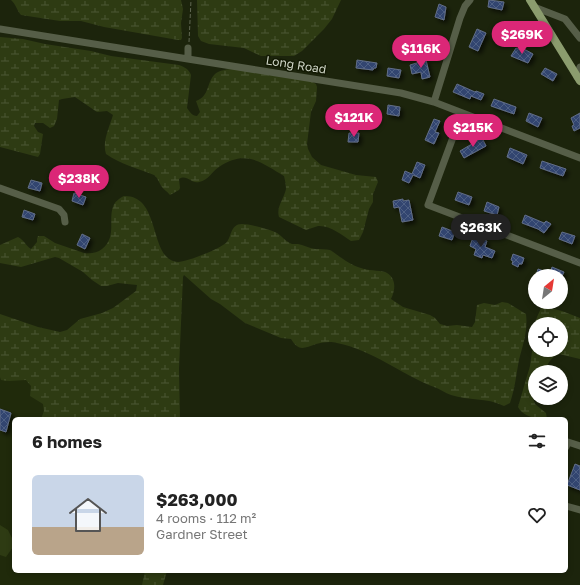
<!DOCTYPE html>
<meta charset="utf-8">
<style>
:root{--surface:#fff;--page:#f2f2f2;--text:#222;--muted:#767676;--accent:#db2777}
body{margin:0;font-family:"Golos Text",sans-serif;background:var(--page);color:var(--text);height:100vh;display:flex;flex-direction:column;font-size:15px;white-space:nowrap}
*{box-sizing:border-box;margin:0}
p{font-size:13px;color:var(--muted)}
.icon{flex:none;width:22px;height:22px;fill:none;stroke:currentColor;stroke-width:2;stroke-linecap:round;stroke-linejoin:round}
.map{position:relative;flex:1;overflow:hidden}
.details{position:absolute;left:12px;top:417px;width:556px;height:156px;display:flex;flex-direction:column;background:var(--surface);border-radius:6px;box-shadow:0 2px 6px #0003}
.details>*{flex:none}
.needle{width:26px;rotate:30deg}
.fabs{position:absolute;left:528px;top:269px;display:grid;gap:8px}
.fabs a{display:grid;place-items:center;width:40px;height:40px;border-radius:50%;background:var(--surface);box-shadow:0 2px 6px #0003;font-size:20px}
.price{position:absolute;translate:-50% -34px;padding:0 9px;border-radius:14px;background:var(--accent);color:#fff;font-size:13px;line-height:26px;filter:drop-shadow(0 1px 2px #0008)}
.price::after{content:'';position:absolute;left:50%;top:24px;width:12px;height:9px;margin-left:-6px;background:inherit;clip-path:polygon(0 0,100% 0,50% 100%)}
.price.on{background:#222;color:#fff}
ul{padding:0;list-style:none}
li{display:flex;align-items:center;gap:12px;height:100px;padding:0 20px}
li span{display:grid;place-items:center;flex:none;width:112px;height:80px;border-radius:6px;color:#555}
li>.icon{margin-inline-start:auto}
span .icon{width:48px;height:48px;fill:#fffc;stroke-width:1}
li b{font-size:17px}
h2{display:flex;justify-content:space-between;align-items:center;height:48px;padding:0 20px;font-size:17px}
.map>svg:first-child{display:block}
</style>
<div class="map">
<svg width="580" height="585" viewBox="0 0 580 585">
<defs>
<pattern id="wetland-marsh" width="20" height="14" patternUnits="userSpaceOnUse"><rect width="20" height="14" fill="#2e3b13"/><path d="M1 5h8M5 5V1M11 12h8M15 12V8" fill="none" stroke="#4b5734"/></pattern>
<pattern id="building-cross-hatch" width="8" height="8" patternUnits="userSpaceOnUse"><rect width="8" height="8" fill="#304470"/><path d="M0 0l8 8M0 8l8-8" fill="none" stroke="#4d5e83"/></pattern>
<filter id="shadow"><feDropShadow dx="3" dy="3" stdDeviation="2" flood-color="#0009"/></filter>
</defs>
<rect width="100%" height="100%" fill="#1c240c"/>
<path fill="#202a0b" d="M0,322L161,419H14V571H149L148,585H0Z"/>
<path fill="url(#wetland-marsh)" d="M11,0H181L183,9L181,23L182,38L181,40H178L104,27L81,21H60L21,15C17,11 16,4 11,0Z
M197,0H341L332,19L324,29L302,51L294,56H261L244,48L209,44L201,41L198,36Z
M0,37L23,39L45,44L91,51L111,56L179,65C184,67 189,69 191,75L187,108C190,112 192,116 197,116L200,112L196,101C210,96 206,83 215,74C229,61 290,77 309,80L316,84L317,87L316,101L311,112L307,144L308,149L312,157L321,165L356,175L376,177L378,182L373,194V202L369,209L363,232L359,240L351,241C342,235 330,225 318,226C314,227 310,229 306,230L279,217C276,207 284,199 286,189C286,185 285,180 284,176C261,162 245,149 219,167C211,172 209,180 199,182C191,184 187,174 179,179L180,188L179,190L170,195C167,191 164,190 162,187C159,183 158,178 154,175C137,168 120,164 106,154C102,142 109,128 113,115L107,111L97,112L94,110L75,97L62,99L59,100L57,119L54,126L50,128L43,123H35L34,126L38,132L43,134L40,154L38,157L0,147Z
M124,196C162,195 148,260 178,262C187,262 219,249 226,243C232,237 230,224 242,224C250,224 269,229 277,233C282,236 286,242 292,244C293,244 296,244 298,244C303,245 309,248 315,249C320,249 326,249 330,250C334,252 337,255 340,257C347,262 356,267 364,269C370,271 383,270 387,273C397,279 395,291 391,299L403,307L430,315L435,318L440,324L447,326L457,325L472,327L475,322L477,305L484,303L495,305L502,302L508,303L526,314C528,331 523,344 519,360C516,376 515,388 510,403L504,406C486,397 469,401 451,395C445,393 440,389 434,387C401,374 372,350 337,343C331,341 323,342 316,344C304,348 299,352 291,339L281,338L245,323L220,304L211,299L184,275L183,277L179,369L180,419H41L44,411L43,404L30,396L31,386L26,380C17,380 10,382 1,380L0,377V314L38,327L60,332L67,330L80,319L102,313L113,308L136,291L137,285L118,283L107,286H101L92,280L83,272L59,258L55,257L21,267L0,263V245L18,237C24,240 26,246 31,249L37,242V239L38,236H44L55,243L84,253C91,254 97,253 102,249C117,237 108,220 113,207C114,202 120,198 124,196Z
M542,306L562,311L580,318V359L559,354C551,357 547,364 545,372H535V397L533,399L535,404L546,413L547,419C537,419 523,417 518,407L530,366L535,330V350H561V324H535L537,317Z
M145,571H167L163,585H142Z"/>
<path fill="#2e3b13" d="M0,525L8,530L13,540L14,538V547H13L6,557L0,555Z"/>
<path fill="url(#building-cross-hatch)" stroke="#626e87" filter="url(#shadow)" d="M489,0L504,2L502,10L488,7Z
M439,4L446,7L444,20L435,17Z
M477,29L486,33L478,51L469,47Z
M516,48L523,51L524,49L533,54L528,63L511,56Z
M357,60L377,63L376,68H374L373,70L356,68Z
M426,60L430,77L422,79L421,72L412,74L410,65Z
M388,68L401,70L399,78L387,76Z
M545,68L557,74L553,81L541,74Z
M457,84L475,92L476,91L484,94L481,100L471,96L470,99L453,92Z
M494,99L516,107L514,114L491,106Z
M388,105L400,107L399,116L387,114Z
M529,113L542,118L538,127L526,121Z
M580,113V128L574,131L572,126L574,125L571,118Z
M434,119L440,121L435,132L439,133L434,144L425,140Z
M349,133H359L358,142H348Z
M482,138L486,146L464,158L460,151Z
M510,148L527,155L523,164L507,157Z
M542,161L566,169L563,176L540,168Z
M417,162L425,165L420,178L413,175L409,183L402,180L405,171L412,174Z
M31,180L42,183L40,191L28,188Z
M458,192L472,197L469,205L455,200Z
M74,193L86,197L83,205L72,201Z
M403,199V201L409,200L413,220L402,222L399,207L394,208L393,201Z
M487,202L499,207L497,215L484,211Z
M24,210L35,214L33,220L22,217Z
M525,215L544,223L546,221L551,224L544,233L538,229L522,223Z
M442,227L455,232L452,240L439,236Z
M562,232L575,236L572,244L559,239Z
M82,234L90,238L85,249L77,245Z
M473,237L487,241L485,247L495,251L492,258L483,255L482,258L474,255L476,249L470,246Z
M513,254L524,258L522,264H519L518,267L512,264L513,261L511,260Z
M552,267L564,272L562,276H536L538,269L550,273Z
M0,409L11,413L6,432L0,430Z
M575,464L580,466V490L567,485Z"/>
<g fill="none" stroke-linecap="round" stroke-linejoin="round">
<path stroke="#606752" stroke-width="1" stroke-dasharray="4 2" stroke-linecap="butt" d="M189,42L191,0"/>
<path stroke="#565e48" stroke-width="7" d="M534,7L565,19L580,38
M0,29L401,93L434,102L580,158
M188,59V48
M577,77L580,67
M434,102L460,18L465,6L470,0
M462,113L428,205L580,263
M0,188L59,209L64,215L65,222
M566,447L568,442L580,446
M566,506L580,510"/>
<path stroke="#8b9c6e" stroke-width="8" d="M530,0L580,81"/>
</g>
<g text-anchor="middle" stroke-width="3" stroke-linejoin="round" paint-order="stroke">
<g font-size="12" fill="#d0d6c7" stroke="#131a04">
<text transform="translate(296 65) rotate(9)" y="4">Long Road</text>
</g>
</g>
</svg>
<div class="fabs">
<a><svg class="needle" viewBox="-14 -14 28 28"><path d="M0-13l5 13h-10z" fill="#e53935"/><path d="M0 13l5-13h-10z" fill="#767676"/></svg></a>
<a><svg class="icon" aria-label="locate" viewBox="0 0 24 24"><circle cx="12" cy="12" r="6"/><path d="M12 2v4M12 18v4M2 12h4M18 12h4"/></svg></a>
<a><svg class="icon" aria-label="layers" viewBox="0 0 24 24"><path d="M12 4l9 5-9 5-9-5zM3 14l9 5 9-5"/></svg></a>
</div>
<b class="price" style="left:522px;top:55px">$269K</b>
<b class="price" style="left:421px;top:69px">$116K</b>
<b class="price" style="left:354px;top:138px">$121K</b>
<b class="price" style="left:473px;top:148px">$215K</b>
<b class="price" style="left:79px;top:199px">$238K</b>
<b class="price on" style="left:481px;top:248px">$263K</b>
<section class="details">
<h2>6 homes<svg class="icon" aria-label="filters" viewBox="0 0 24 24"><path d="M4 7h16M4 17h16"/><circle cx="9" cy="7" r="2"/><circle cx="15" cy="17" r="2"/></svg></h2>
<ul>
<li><span style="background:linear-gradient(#c9d6e8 65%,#b9a48a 0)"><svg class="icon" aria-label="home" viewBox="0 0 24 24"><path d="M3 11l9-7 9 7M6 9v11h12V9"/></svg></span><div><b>$263,000</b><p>4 rooms · 112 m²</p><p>Gardner Street</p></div><svg class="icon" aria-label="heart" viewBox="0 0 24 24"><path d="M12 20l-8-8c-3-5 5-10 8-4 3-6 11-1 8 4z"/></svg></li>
</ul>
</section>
</div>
